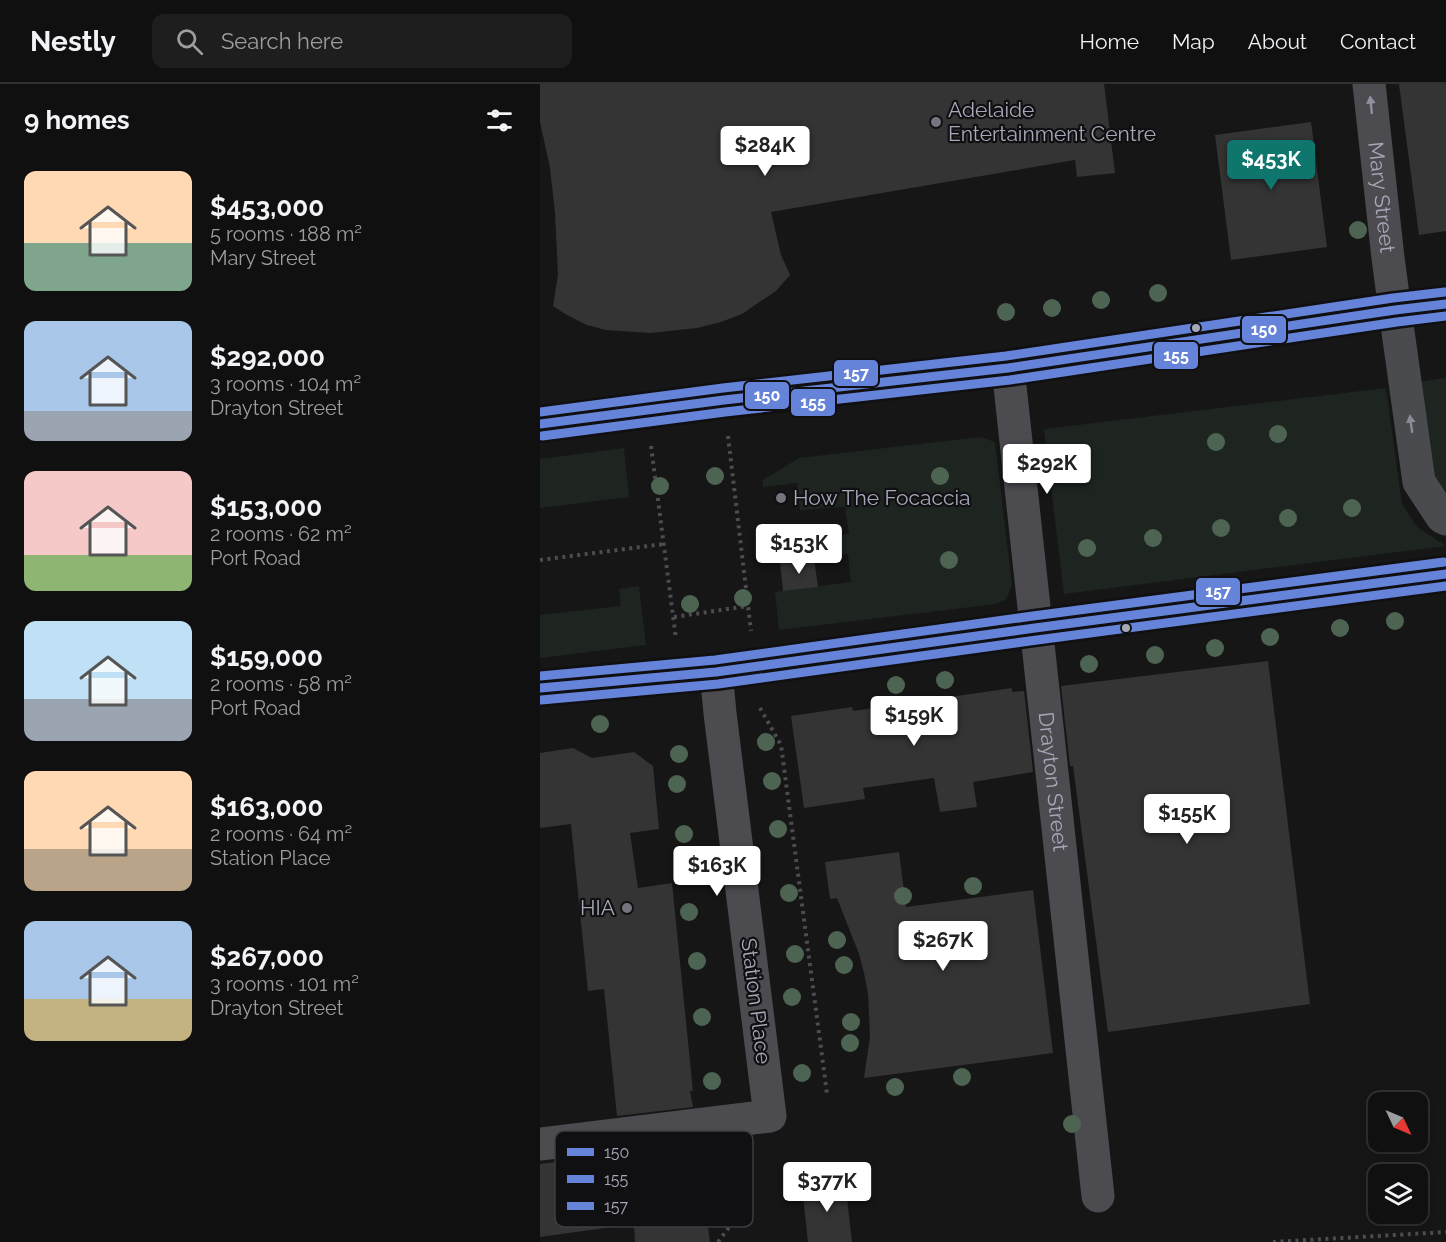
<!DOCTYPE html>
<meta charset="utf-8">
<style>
:root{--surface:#101010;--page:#1e1e1e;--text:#f1f3f6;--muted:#9c9d9f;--line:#303030;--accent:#0f766e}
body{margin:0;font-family:Raleway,sans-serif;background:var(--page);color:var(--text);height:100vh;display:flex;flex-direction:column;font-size:22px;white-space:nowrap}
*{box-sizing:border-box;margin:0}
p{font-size:20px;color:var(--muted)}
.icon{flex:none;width:33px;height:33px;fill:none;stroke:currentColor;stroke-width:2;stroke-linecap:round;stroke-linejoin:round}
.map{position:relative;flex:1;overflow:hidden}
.drawer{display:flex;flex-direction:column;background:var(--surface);width:540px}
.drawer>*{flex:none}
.needle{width:39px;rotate:134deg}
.controls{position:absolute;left:828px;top:1008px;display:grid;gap:12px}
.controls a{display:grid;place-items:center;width:60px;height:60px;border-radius:12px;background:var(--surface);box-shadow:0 3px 9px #0003,0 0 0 2px var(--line);font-size:30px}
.price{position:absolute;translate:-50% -51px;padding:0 14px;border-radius:6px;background:#fff;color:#222;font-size:20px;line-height:39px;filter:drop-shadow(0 2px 3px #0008)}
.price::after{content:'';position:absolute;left:50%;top:36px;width:18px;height:14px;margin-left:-9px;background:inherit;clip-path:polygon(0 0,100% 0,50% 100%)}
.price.active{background:var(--accent);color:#fff}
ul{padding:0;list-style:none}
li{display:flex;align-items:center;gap:18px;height:150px;padding:0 24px}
li span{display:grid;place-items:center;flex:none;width:168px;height:120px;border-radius:12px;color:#555}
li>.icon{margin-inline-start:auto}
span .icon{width:72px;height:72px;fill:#fffc;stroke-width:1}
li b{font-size:26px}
h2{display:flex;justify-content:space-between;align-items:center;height:72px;padding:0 24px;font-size:26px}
header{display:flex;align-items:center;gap:36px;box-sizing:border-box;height:84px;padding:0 30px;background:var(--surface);border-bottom:2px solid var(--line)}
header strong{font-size:28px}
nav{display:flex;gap:33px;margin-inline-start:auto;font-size:21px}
.search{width:420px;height:54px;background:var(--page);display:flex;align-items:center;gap:15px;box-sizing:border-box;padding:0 21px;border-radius:12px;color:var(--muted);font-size:22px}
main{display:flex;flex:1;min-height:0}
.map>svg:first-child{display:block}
</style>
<header>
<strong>Nestly</strong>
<div class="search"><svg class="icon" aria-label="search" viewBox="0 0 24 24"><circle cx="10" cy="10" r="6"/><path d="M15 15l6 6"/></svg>Search here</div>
<nav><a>Home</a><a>Map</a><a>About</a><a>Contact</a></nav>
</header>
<main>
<section class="drawer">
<h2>9 homes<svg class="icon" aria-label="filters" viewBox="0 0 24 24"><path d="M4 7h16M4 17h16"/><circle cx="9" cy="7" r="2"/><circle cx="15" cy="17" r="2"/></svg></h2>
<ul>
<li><span style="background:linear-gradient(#ffd9b3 60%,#7fa58c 0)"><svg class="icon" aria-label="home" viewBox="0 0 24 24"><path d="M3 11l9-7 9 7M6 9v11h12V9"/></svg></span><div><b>$453,000</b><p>5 rooms · 188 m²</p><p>Mary Street</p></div></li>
<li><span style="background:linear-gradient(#a9c7e8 75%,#9aa5b1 0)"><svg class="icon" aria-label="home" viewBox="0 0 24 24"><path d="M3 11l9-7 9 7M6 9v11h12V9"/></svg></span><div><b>$292,000</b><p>3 rooms · 104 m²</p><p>Drayton Street</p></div></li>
<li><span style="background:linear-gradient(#f6c9c9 70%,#8fb573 0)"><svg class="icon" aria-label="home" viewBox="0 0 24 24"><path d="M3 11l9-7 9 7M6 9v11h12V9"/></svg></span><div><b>$153,000</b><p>2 rooms · 62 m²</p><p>Port Road</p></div></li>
<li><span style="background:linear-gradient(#bfe0f5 65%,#9aa5b1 0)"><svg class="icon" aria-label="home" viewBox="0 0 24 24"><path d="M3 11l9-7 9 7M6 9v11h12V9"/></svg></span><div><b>$159,000</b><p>2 rooms · 58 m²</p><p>Port Road</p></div></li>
<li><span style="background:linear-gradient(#ffd9b3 65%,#b9a48a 0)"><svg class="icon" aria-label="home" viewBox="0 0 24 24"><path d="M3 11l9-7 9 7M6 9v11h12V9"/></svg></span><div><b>$163,000</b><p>2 rooms · 64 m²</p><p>Station Place</p></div></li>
<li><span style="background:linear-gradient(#a9c7e8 65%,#c2b280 0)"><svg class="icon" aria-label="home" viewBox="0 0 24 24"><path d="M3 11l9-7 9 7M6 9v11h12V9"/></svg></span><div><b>$267,000</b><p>3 rooms · 101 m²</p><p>Drayton Street</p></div></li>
</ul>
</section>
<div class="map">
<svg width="906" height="1158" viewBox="0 0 906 1158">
<rect width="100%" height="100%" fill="#161616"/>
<path fill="#1e2520" d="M906,294V418L891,397L877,298Z
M846,304L862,420L877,443L906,462L524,510L504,345Z
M440,353L455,358L472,501L466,515L456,520L239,546L235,508L311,498L308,470L232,479L231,468L287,460L285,453L309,450L305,423L260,426L257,399L223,403V396L259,374Z
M84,364L89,413L0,424V375Z
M99,502L106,561L0,574V531L81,522L79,505Z"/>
<path fill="#343435" d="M0,0H564L575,89L537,93L535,76L231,128L241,171L250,191L236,207L202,230L181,238L157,244L110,249L66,246L47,241L27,231L13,222L18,191L15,129L10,84L0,38Z
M859,0H906V147L879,151Z
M771,38L787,163L691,176L675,51Z
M274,474L278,503L243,507L240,478Z
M728,577L770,920L568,948L533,682H530L521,602Z
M472,604V608L484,607L493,688L433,698L437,723L400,728L394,694L323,704L325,715L264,724L251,632L312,623L313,627Z
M33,664L52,674L94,668L113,682L119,745L90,749L98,804L132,799L153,1007H150L153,1023L77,1032L64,905L48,907L31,740L0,744V669Z
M359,768L366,823L493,806L513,969L324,994L330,952L328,910L324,889L319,870L297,814L290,815L285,778Z
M157,1060L170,1158H95L94,1140L0,1153V1080Z
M305,1097L312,1158H268L262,1103Z"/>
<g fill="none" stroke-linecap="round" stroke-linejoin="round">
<path stroke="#4c4c52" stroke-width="4" stroke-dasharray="3 4.5" stroke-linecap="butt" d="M188,352L211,547
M111,362L136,555
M0,476L124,460
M134,533L208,522
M220,624L241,661L287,1010
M178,1158L193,1138L184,1074
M733,1158L906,1148"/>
<g stroke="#4c4b50" stroke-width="33">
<path id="s1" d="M829,0L848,174L855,226"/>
<path id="s2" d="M468,284L558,1112"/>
<path d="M0,1060L230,1032L180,629L176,588"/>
</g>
<path stroke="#4a4b4e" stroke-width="33" d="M855,226L879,398L902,433L906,435
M0,340L184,316L468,284L855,226L906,220
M0,604L176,588L495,544L906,490"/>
<g stroke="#101012" stroke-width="14">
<path id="bus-1" d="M0,340L184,316L468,284L855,226L906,220
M0,604L176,588L495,544L906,490"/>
</g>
<g stroke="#101012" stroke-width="14">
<path id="bus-2" d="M2,352L185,328L470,296L857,238L906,232
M1,616L178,600L497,556L906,502"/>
</g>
<g stroke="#101012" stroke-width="14">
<path id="bus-3" d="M0,328L183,304L466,272L853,214L905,208
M0,592L175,576L493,532L904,478"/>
</g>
<use href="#bus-1" stroke="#6683da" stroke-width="9"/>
<use href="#bus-2" stroke="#6683da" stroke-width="9"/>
<use href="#bus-3" stroke="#6683da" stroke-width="9"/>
</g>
<g fill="#4e6453">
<circle cx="818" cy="146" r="9"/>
<circle cx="618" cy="209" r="9"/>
<circle cx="561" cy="216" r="9"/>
<circle cx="512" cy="224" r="9"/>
<circle cx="466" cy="228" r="9"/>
<circle cx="738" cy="350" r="9"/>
<circle cx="676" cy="358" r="9"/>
<circle cx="542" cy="379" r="9"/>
<circle cx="175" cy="392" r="9"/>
<circle cx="400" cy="392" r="9"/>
<circle cx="120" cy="402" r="9"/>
<circle cx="812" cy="424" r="9"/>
<circle cx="748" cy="434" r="9"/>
<circle cx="681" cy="444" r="9"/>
<circle cx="613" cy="454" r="9"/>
<circle cx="547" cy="464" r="9"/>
<circle cx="409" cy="476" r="9"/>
<circle cx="203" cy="514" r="9"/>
<circle cx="150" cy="520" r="9"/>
<circle cx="855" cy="537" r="9"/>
<circle cx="800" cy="544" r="9"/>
<circle cx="730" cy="553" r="9"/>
<circle cx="675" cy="564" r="9"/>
<circle cx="615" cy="571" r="9"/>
<circle cx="549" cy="580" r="9"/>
<circle cx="405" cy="596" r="9"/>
<circle cx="356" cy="601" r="9"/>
<circle cx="60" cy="640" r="9"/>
<circle cx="226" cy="658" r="9"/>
<circle cx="139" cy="670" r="9"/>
<circle cx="232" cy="697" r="9"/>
<circle cx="137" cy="700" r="9"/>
<circle cx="238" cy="745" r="9"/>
<circle cx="144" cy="750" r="9"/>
<circle cx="143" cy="783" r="9"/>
<circle cx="433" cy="802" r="9"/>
<circle cx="249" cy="809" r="9"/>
<circle cx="363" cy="812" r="9"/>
<circle cx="149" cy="828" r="9"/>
<circle cx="297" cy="856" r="9"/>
<circle cx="255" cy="870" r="9"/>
<circle cx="157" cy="877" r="9"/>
<circle cx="304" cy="881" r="9"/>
<circle cx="252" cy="913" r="9"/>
<circle cx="162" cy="933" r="9"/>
<circle cx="311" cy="938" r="9"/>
<circle cx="310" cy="959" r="9"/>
<circle cx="262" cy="989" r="9"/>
<circle cx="422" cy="993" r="9"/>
<circle cx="172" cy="997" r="9"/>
<circle cx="355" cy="1003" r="9"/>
<circle cx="532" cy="1040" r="9"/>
</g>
<defs><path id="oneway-solid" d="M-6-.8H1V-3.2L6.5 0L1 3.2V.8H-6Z" transform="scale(1.5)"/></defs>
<use fill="#90919e" href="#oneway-solid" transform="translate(831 21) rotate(-96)"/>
<use fill="#8a8c98" href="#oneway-solid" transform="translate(871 340) rotate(-98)"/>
<g fill="#74757f" stroke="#101012" stroke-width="2">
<circle cx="396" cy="38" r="6"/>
<circle cx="241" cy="414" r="6"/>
<circle cx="87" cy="824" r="6"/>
</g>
<g fill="#a6a8b8" stroke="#101012" stroke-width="2">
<circle cx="656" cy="244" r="5"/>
<circle cx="586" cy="544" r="5"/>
</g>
<g text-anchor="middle" stroke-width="4.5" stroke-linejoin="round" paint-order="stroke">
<g font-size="21" fill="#a6a8b8" stroke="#101012" text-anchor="start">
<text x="408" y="33">Adelaide<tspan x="408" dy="24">Entertainment Centre</tspan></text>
<text x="253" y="421">How The Focaccia</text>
<text x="75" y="831" text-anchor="end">HIA</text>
</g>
<g font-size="21" fill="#a6a8b8" stroke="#101012">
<text dy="7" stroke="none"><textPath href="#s1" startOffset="114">Mary Street</textPath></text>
<text dy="7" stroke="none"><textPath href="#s2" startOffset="416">Drayton Street</textPath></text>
<text transform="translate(216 917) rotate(83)" y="7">Station Place</text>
</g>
</g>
<rect x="15" y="1047" width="198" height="96" rx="9" fill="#101012" stroke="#3d3e44" stroke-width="1.5"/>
<rect x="27" y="1064" width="27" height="8" fill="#6683da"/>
<rect x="27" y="1091" width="27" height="8" fill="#6683da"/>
<rect x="27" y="1118" width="27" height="8" fill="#6683da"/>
<g font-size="16" fill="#a6a8b8">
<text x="64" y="1074">150</text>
<text x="64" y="1101">155</text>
<text x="64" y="1128">157</text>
</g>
<g stroke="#101012" stroke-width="2">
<rect x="701" y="231" width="46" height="29" rx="6" fill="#6683da"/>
<rect x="613" y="257" width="46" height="29" rx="6" fill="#6683da"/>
<rect x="293" y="275" width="46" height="28" rx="6" fill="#6683da"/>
<rect x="204" y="297" width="46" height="29" rx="6" fill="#6683da"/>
<rect x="250" y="304" width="46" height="29" rx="6" fill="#6683da"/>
<rect x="655" y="493" width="46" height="29" rx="6" fill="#6683da"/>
</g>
<g font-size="16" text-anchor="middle" font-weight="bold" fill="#fff">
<text x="724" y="251">150</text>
<text x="636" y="277">155</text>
<text x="316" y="295">157</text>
<text x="227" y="317">150</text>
<text x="273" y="324">155</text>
<text x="678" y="513">157</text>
</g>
</svg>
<div class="controls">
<a><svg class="needle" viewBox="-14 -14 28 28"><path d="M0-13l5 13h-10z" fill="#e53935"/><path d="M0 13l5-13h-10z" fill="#9c9d9f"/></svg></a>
<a><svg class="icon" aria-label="layers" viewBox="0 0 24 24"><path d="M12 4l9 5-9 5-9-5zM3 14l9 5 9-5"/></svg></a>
</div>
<b class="price" style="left:225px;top:93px">$284K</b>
<b class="price active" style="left:731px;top:107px">$453K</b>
<b class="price" style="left:507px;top:411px">$292K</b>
<b class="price" style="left:259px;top:491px">$153K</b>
<b class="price" style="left:374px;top:663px">$159K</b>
<b class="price" style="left:647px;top:761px">$155K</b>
<b class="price" style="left:177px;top:813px">$163K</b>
<b class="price" style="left:403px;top:888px">$267K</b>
<b class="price" style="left:287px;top:1129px">$377K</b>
</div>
</main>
